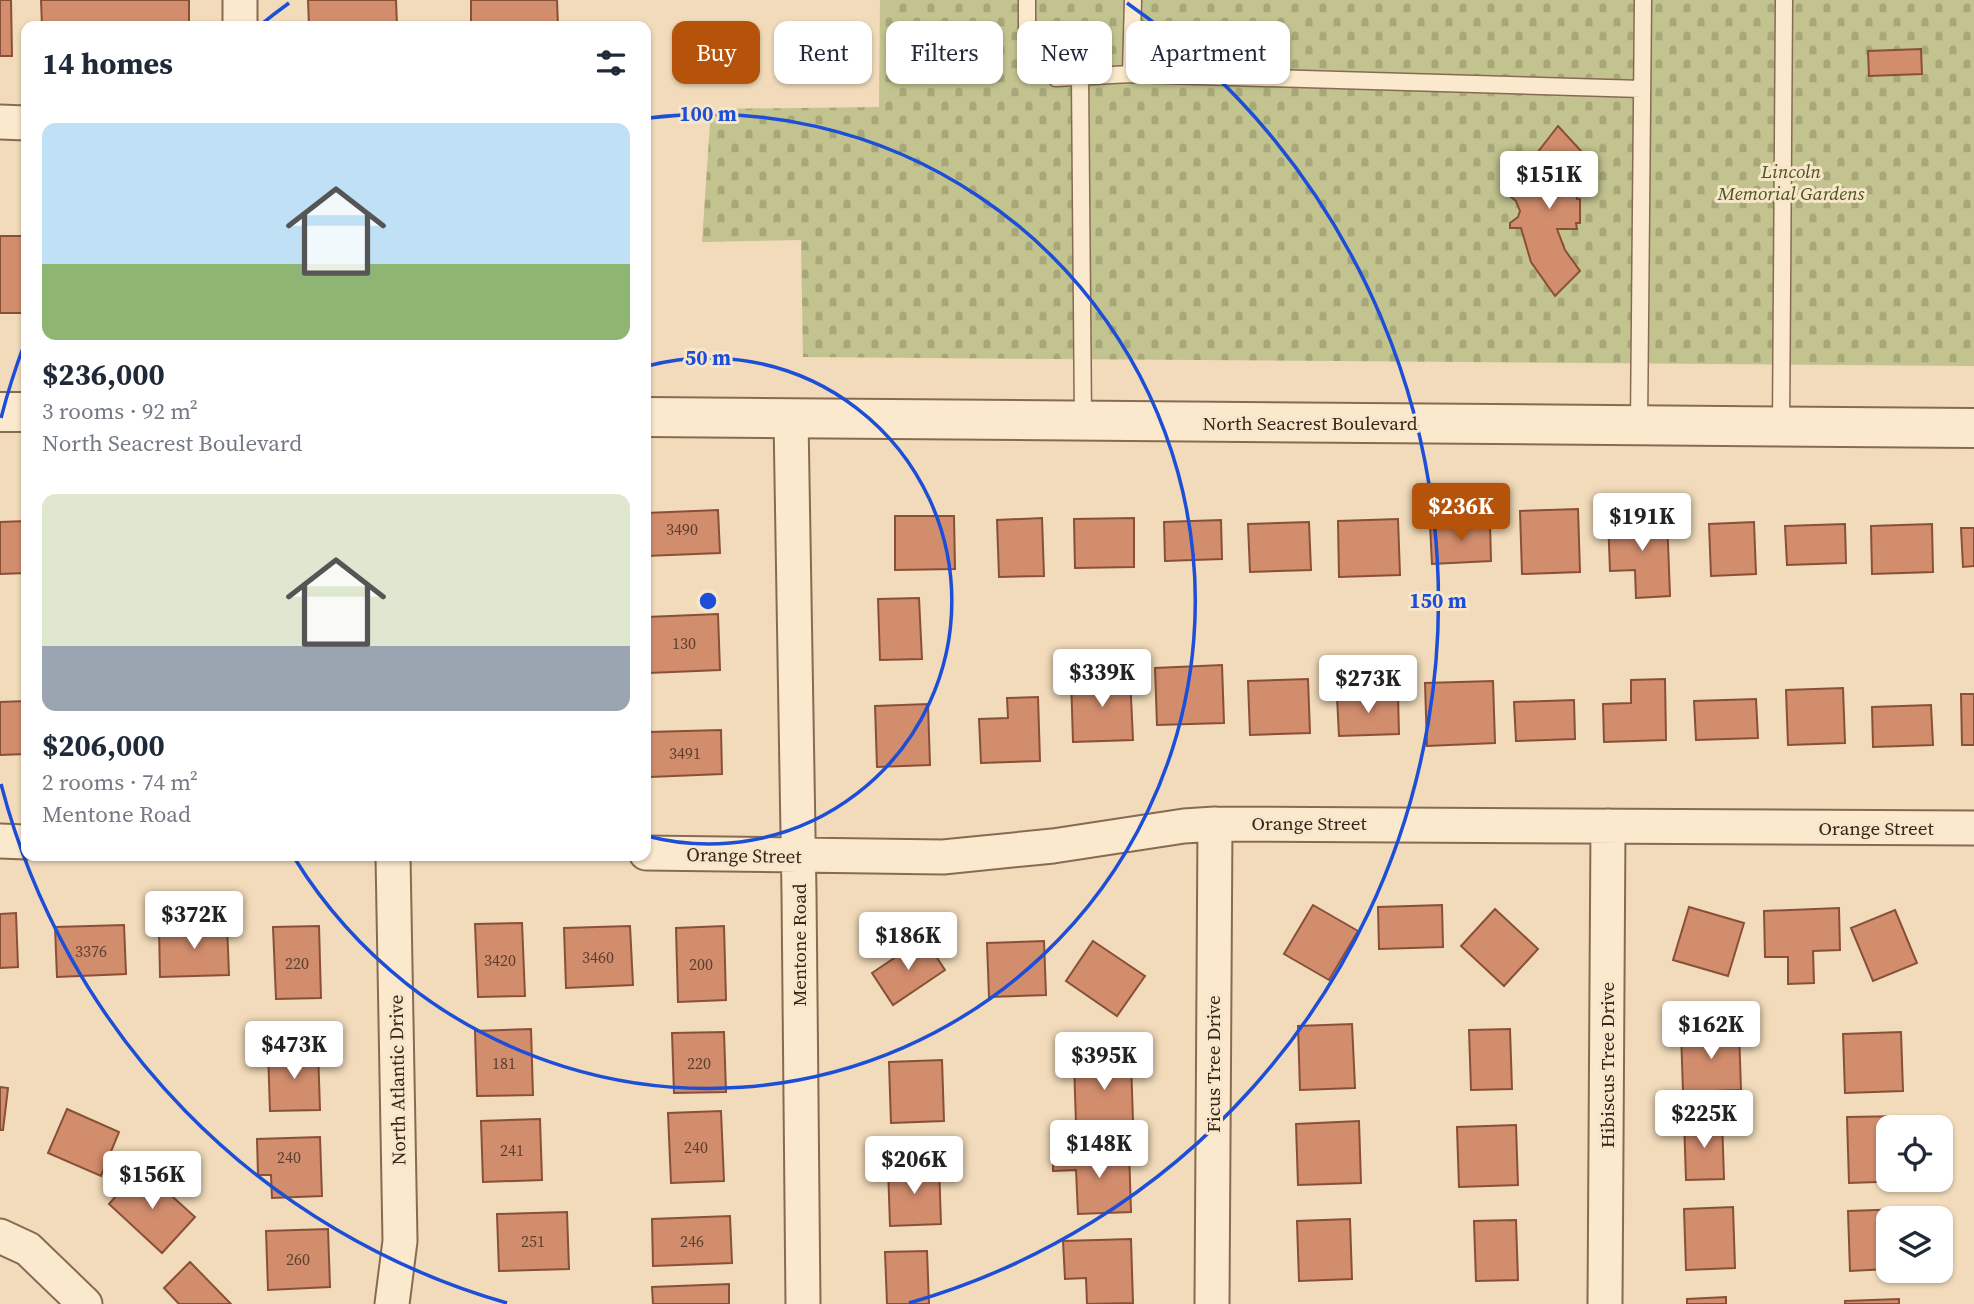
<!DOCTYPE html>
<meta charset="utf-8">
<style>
:root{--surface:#fff;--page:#f6f6f7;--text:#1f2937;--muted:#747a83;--accent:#b45309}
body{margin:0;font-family:"Source Serif 4",serif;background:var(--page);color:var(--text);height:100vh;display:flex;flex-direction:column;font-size:26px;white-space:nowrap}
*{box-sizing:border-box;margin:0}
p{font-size:23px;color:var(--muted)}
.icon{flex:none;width:38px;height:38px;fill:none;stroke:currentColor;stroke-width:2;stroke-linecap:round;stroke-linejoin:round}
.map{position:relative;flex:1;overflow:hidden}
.drawer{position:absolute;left:21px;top:21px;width:630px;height:840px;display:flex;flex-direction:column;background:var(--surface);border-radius:14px;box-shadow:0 2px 5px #0004}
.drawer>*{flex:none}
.top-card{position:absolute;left:672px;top:21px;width:665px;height:63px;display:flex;gap:14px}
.controls{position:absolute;left:1876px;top:1115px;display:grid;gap:14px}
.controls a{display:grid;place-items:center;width:77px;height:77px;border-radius:14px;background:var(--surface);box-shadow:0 2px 5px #0004;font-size:35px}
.price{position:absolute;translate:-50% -60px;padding:0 16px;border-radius:7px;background:#fff;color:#222;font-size:23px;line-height:46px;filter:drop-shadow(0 2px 4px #0008)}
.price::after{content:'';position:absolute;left:50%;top:42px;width:21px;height:16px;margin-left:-10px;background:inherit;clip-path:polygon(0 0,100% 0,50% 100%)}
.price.current{background:var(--accent);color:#fff}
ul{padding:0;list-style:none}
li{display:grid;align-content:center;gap:14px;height:371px;padding:0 21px}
li span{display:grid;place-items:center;height:217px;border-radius:14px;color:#555}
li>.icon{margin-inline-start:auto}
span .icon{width:126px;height:126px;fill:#fffc;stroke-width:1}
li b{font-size:30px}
h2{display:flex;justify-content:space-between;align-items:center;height:84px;padding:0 21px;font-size:30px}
.chip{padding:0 24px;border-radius:14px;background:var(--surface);box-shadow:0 2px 5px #0004;font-size:24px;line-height:63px}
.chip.current{background:var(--accent);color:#fff}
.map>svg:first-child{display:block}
</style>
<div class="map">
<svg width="1974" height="1304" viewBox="0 0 1974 1304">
<defs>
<pattern id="cemetery-stones" width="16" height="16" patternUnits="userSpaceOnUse" patternTransform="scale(1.75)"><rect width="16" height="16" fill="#c2c38e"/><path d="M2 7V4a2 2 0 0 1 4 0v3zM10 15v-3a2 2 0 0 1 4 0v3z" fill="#a7a77a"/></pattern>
</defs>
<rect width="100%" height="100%" fill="#f1dbba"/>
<path fill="url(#cemetery-stones)" d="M880,0H1974V366L803,357L801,240L702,242L711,109L879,107Z"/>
<path fill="#d28d6d" stroke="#895038" stroke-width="2" d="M0,0H11L12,56H0Z
M41,0H189V26H42Z
M308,0H396L397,26H309Z
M471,0H557L558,26H471Z
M1921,49L1922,74L1869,76L1868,51Z
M1558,126L1581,151L1565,171L1557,194L1577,193V199H1580V223H1576L1577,229H1557L1565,250L1580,271L1555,296L1531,262L1521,228H1510V223L1518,217L1520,211L1516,201L1511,197V193L1522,192L1534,157Z
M0,236H26V313H0Z
M1578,509L1580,572L1522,574L1520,511Z
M718,510L720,553L646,556V513Z
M895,516H954L955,569L895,570Z
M1667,516L1670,596L1636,598L1635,570L1610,571L1608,518Z
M1042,518L1044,576L999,577L997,520Z
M1134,518V567L1075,568L1074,519Z
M1398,519L1400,575L1339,577L1338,521Z
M1221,520L1222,559L1165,561L1164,522Z
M26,521V573L0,574V522Z
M1309,522L1311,570L1250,572L1248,524Z
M1490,522L1491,561L1432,564L1430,525Z
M1754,522L1756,574L1711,576L1709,524Z
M1845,524L1846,563L1787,565L1785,526Z
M1932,524L1933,572L1872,574L1871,526Z
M1961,528H1974V566L1963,567Z
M919,598L922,659L880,660L878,599Z
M718,614L720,670L649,673L647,617Z
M1222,665L1224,723L1157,725L1155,668Z
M1130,676L1133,740L1073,742L1071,678Z
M1308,679L1310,733L1250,735L1248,681Z
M1665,679L1666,740L1604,742L1603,704L1631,703V680Z
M1493,681L1495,743L1427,746L1425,683Z
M1843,688L1845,743L1788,745L1786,690Z
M1961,694H1974V745H1962Z
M1398,695L1399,734L1339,736L1337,697Z
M1038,697L1040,761L981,763L979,719L1008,718L1007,698Z
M1756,699L1758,738L1696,740L1694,701Z
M1574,700L1575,739L1516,741L1514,702Z
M26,701V754L0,755V702Z
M928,704L930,765L877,767L875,706Z
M1931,705L1933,745L1873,747L1872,707Z
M721,730L722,774L650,777L649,732Z
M1313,905L1358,931L1329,980L1284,954Z
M1442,905L1443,947L1379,949L1378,907Z
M1689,907L1744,923L1728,976L1673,960Z
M1839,908L1840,950L1813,951L1814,983L1788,984V957H1765L1764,911Z
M1495,909L1538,949L1504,986L1461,946Z
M1895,910L1917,963L1873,981L1851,928Z
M16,913L18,967L0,968V914Z
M522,923L525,996L478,997L475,924Z
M227,924L229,975L160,977L159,927Z
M124,925L126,974L57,977L55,927Z
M319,926L321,998L276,999L273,927Z
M630,926L633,985L566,988L564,928Z
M724,926L726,1000L678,1002L676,928Z
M924,938L945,970L893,1005L872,973Z
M1044,941L1046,995L989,997L987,943Z
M1093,941L1145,976L1117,1016L1066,981Z
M1352,1024L1355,1088L1300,1090L1298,1026Z
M531,1029L533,1095L477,1096L475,1031Z
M1510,1029L1512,1089L1471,1090L1469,1030Z
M1739,1030L1741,1090L1683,1092L1681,1032Z
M724,1032L726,1092L674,1093L672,1033Z
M1901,1032L1903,1091L1845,1093L1843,1034Z
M318,1050L320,1110L270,1111L268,1051Z
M942,1060L944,1121L891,1123L889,1062Z
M1131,1061L1133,1122L1076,1124L1074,1063Z
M0,1087L8,1088L3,1130H0Z
M67,1109L119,1132L101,1176L48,1153Z
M721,1111L724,1181L671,1183L668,1113Z
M1904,1116L1905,1127H1888V1180H1906V1181L1849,1183L1847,1117Z
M540,1119L542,1180L483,1182L481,1121Z
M1722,1119L1724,1179L1686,1180L1684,1120Z
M1359,1121L1361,1183L1298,1185L1296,1124Z
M1516,1125L1518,1185L1459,1187L1457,1127Z
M320,1137L322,1196L272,1198L271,1175H258L257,1139Z
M1129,1150L1131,1212L1078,1214L1076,1170L1053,1171V1153Z
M939,1165L941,1224L890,1226L888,1167Z
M141,1168L195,1217L162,1253L109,1204Z
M1733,1207L1735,1268L1686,1270L1684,1209Z
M1905,1209V1218H1888V1269L1850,1271L1848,1211Z
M567,1212L569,1269L499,1271L497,1214Z
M730,1216L732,1263L653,1266L652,1219Z
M1350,1219L1352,1279L1299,1281L1297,1221Z
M1516,1220L1518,1280L1476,1281L1474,1221Z
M328,1229L330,1287L268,1290L266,1231Z
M1131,1239L1133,1303L1087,1304L1086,1278L1065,1279L1063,1241Z
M927,1251L929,1304H887L885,1252Z
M190,1262L231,1304H179L164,1288Z
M729,1284V1304H653L652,1287Z
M1726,1297V1304H1687V1299Z
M1899,1299V1304H1845V1301Z"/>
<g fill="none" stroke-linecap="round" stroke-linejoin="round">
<g stroke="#886a53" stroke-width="19">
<path id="service" d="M1027,0V35L1056,78L1131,74L1133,0
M1131,74L1642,89
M1080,77L1083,421
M1639,425L1643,0
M1781,427L1784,0"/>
</g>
<g stroke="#886a53" stroke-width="37">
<path id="minor" d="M240,26V0
M0,122L26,123
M791,419L799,893L803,1304
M0,841L26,842
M646,853L943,857L1053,846L1184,826L1215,824L1974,828
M0,1236L28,1249L85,1304
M392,1304L400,1241L393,856
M1212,1304L1215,824
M1605,1304L1608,826"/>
</g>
<g stroke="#886a53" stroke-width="42">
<path id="tertiary" d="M0,412H26
M646,417L1974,428"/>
</g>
<use href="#service" stroke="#fbe9cd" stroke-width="16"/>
<use href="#minor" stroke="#fbe9cd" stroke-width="33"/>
<use href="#tertiary" stroke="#fbe9cd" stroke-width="38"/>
</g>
<g fill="none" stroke="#1d4ed8" stroke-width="3.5">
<path d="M647 366A243 243 0 1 1 647 836"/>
<path d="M649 118A487 487 0 1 1 295 859"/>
<path d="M507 1303A730 730 0 0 1 1 784M1 418A730 730 0 0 1 24 345M259 26A730 730 0 0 1 289 3M1127 3A730 730 0 0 1 909 1303"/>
</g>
<g text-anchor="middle" stroke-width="6" stroke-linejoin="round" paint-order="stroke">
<g font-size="16" fill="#5d3f2f">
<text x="682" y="535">3490</text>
<text x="684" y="649">130</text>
<text x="685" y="759">3491</text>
<text x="91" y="957">3376</text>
<text x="598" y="963">3460</text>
<text x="500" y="966">3420</text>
<text x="297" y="969">220</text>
<text x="701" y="970">200</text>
<text x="504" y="1069">181</text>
<text x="699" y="1069">220</text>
<text x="696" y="1153">240</text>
<text x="512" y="1156">241</text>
<text x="289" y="1163">240</text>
<text x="533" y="1247">251</text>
<text x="692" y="1247">246</text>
<text x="298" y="1265">260</text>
</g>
<g font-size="19" font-style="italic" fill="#4c541f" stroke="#f8e6ca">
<text x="1791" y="178">Lincoln<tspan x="1791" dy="22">Memorial Gardens</tspan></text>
</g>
<g font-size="19" fill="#36251a" stroke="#f8e6ca">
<text x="1310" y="430">North Seacrest Boulevard</text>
<text x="1309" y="830">Orange Street</text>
<text x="1876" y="835">Orange Street</text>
<text transform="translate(744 855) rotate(1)" y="7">Orange Street</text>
<text transform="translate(799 945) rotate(-90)" y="7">Mentone Road</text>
<text transform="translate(1213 1064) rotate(-90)" y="7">Ficus Tree Drive</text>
<text transform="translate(1607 1065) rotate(-90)" y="7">Hibiscus Tree Drive</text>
<text transform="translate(397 1080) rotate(-91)" y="7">North Atlantic Drive</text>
</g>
</g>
<circle cx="708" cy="601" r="10" fill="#1d4ed8" stroke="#f8e6ca" stroke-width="3.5"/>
<g font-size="21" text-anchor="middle" font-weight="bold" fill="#1d4ed8" stroke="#f8e6ca" stroke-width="6" stroke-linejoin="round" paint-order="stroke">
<text x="708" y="121">100 m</text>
<text x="708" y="365">50 m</text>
<text x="1438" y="608">150 m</text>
</g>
</svg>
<div class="controls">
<a><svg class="icon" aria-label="locate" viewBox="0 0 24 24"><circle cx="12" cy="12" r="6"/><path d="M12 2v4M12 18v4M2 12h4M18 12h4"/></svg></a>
<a><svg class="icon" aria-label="layers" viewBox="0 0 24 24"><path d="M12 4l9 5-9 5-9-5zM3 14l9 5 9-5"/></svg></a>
</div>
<b class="price" style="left:1549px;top:211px">$151K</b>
<b class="price current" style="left:1461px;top:543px">$236K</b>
<b class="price" style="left:1642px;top:553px">$191K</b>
<b class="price" style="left:1102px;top:709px">$339K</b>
<b class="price" style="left:1368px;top:715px">$273K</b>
<b class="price" style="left:194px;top:951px">$372K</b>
<b class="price" style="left:908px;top:972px">$186K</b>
<b class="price" style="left:1711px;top:1061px">$162K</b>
<b class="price" style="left:294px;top:1081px">$473K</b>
<b class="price" style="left:1104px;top:1092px">$395K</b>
<b class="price" style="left:1704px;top:1150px">$225K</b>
<b class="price" style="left:1099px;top:1180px">$148K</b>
<b class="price" style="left:914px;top:1196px">$206K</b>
<b class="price" style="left:152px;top:1211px">$156K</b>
<div class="top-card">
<a class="chip current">Buy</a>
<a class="chip">Rent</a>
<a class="chip">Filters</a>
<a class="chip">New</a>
<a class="chip">Apartment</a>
</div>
<section class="drawer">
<h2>14 homes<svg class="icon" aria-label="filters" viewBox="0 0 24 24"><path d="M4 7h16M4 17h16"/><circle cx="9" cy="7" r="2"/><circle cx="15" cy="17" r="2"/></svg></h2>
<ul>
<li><span style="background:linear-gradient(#bfe0f5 65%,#8fb573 0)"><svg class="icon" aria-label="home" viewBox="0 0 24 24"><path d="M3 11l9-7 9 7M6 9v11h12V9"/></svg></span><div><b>$236,000</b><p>3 rooms · 92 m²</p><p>North Seacrest Boulevard</p></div></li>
<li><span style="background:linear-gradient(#dfe7d0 70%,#9aa5b1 0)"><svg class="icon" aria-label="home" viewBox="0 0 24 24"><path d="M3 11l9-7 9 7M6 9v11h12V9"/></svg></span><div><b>$206,000</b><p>2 rooms · 74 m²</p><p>Mentone Road</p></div></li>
</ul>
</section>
</div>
